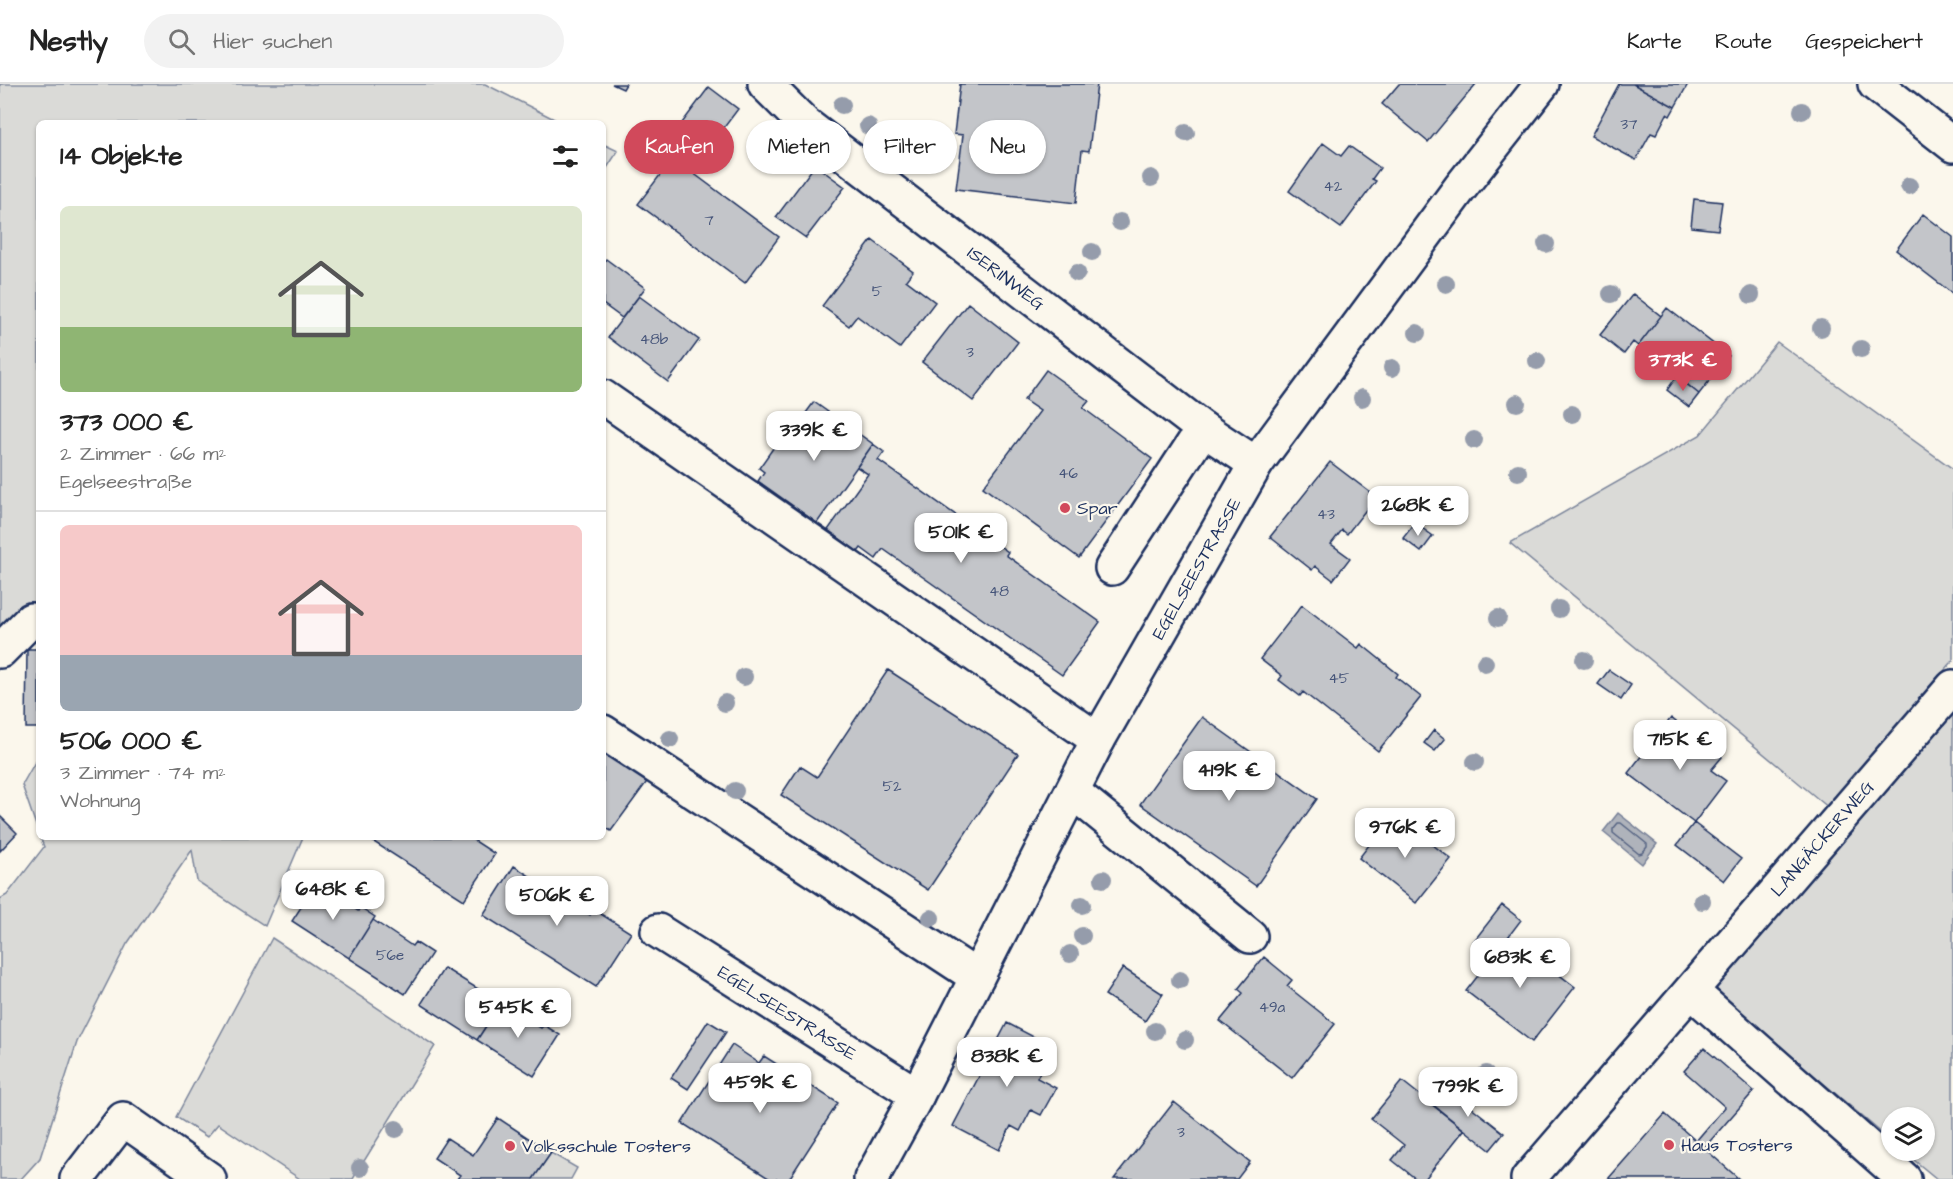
<!DOCTYPE html>
<html lang="de">
<meta charset="utf-8">
<style>
:root{--surface:#fff;--page:#f2f2f2;--text:#222;--muted:#767676;--line:#e0e0e0;--accent:#d1495b}
body{margin:0;font-family:"Architects Daughter",sans-serif;background:var(--page);color:var(--text);height:100vh;display:flex;flex-direction:column;font-size:22px;white-space:nowrap}
*{box-sizing:border-box;margin:0}
p{font-size:20px;color:var(--muted)}
.icon{flex:none;width:33px;height:33px;fill:none;stroke:currentColor;stroke-width:2;stroke-linecap:round;stroke-linejoin:round}
.map{position:relative;flex:1;overflow:hidden}
.drawer{position:absolute;left:36px;top:36px;width:570px;height:720px;display:flex;flex-direction:column;background:var(--surface);border-radius:9px;box-shadow:0 2px 4px #0004}
.drawer>*{flex:none}
.top-card{position:absolute;left:624px;top:36px;width:570px;height:54px;display:flex;gap:12px}
.controls{position:absolute;left:1881px;top:1023px;display:grid;gap:12px}
.controls a{display:grid;place-items:center;width:54px;height:54px;border-radius:50%;background:var(--surface);box-shadow:0 2px 4px #0004;font-size:30px}
.price{position:absolute;translate:-50% -51px;padding:0 14px;border-radius:12px;background:#fff;color:#222;font-size:20px;line-height:39px;filter:drop-shadow(0 2px 3px #0008)}
.price::after{content:'';position:absolute;left:50%;top:36px;width:18px;height:14px;margin-left:-9px;background:inherit;clip-path:polygon(0 0,100% 0,50% 100%)}
.price.active{background:var(--accent);color:#fff}
ul{padding:0;list-style:none}
li{display:grid;align-content:center;gap:12px;height:318px;padding:0 24px}
li+li{border-top:2px solid var(--line)}
li span{display:grid;place-items:center;height:186px;border-radius:9px;color:#555}
li>.icon{margin-inline-start:auto}
span .icon{width:108px;height:108px;fill:#fffc;stroke-width:1}
li b{font-size:26px}
h2{display:flex;justify-content:space-between;align-items:center;height:72px;padding:0 24px;font-size:26px}
.pill{padding:0 21px;border-radius:27px;background:var(--surface);box-shadow:0 2px 4px #0004;font-size:21px;line-height:54px}
.pill.active{background:var(--accent);color:#fff}
header{display:flex;align-items:center;gap:36px;box-sizing:border-box;height:84px;padding:0 30px;background:var(--surface);border-bottom:2px solid var(--line)}
header strong{font-size:28px}
nav{display:flex;gap:33px;margin-inline-start:auto;font-size:21px}
.search{width:420px;height:54px;background:var(--page);display:flex;align-items:center;gap:15px;box-sizing:border-box;padding:0 21px;border-radius:33px;color:var(--muted);font-size:22px}
.map>svg:first-child{display:block}
</style>
<header>
<strong>Nestly</strong>
<div class="search"><svg class="icon" aria-label="search" viewBox="0 0 24 24"><circle cx="10" cy="10" r="6"/><path d="M15 15l6 6"/></svg>Hier suchen</div>
<nav><a>Karte</a><a>Route</a><a>Gespeichert</a></nav>
</header>
<div class="map">
<svg width="1953" height="1095" viewBox="0 0 1953 1095">
<rect width="100%" height="100%" fill="#fbf7ec"/>
<filter id="ink" filterUnits="userSpaceOnUse"><feTurbulence type="fractalNoise" baseFrequency=".0167" numOctaves="2"/><feDisplacementMap in="SourceGraphic" scale="12" xChannelSelector="R" yChannelSelector="G"/><feConvolveMatrix kernelMatrix="1 2 1 2 8 2 1 2 1" color-interpolation-filters="sRGB"/></filter>
<g filter="url(#ink)">
<path fill="#dadad7" stroke="#7a849a" stroke-width="1.5" d="M0,0H485L562,39H39V524L34,520L0,541Z
M603,60L618,67L603,90Z
M1777,258L1953,385V577L1933,599L1953,616V1095H1937L1903,1067L1924,1066V1034H1892L1891,1057L1713,905L1847,739L1510,459L1700,351Z
M39,671V750L22,701Z
M40,753H303L265,842L197,797L192,766L127,860L77,958L40,1074L21,1095H0V815L7,811L44,763Z
M272,854L435,962L353,1095H300L218,1040L207,1053L176,1033Z
M551,1069L577,1084L571,1095H533Z"/>
<path fill="#afb3bb" stroke="#747e96" stroke-width="1.5" d="M1618,729L1657,760L1642,780L1603,748Z"/>
<g fill="none" stroke-linecap="round" stroke-linejoin="round">
<path stroke="#566483" stroke-width="1.5" d="M1618,739H1621L1647,760V763L1642,769L1639,770L1613,749V745Z"/>
</g>
<path fill="#c3c5c9" stroke="#1b2f5e" stroke-width="1.5" d="M612,0H626L623,5Z
M960,0H1097L1089,67L1082,66L1076,119L956,105L963,51L954,50Z
M1399,0H1476L1428,58L1382,20Z
M1619,0H1633L1675,23L1670,32L1667,30L1656,51L1651,49L1636,76L1591,52Z
M1633,0H1688L1675,23Z
M709,3L738,25L699,77L670,55Z
M1323,59L1341,72L1349,62L1380,84L1372,95L1376,97L1341,144L1289,107Z
M673,74L779,153L745,199L638,120Z
M815,81L845,103L806,154L776,133Z
M1694,115L1722,118L1718,146L1691,143Z
M1923,130L1953,153V210L1896,166Z
M872,156L913,187L906,196L935,218L900,264L857,232L849,242L822,222Z
M606,175L645,204L622,234L603,220V179Z
M1633,210L1661,232L1638,262L1633,258L1624,270L1600,251Z
M639,212L699,256L668,298L608,253Z
M968,219L1018,258L973,317L922,278Z
M1667,224L1729,272L1699,310L1638,262Z
M1046,286L1089,317L1083,324L1152,375L1079,474L983,403L1040,327L1024,316Z
M1677,292L1699,310L1689,323L1667,306Z
M814,318L873,360L817,439L758,397L764,388L759,384L776,360L781,363Z
M873,360L884,368L878,376L1008,468L1006,471L1100,538L1062,591L883,465L876,475L861,464L858,468L828,446L868,390L857,383Z
M1330,378L1376,413L1347,450L1342,446L1331,460L1350,474L1333,496L1315,482L1312,486L1270,453Z
M1415,439L1433,452L1421,468L1403,454Z
M1302,521L1358,564L1361,560L1398,590L1396,593L1421,613L1378,667L1303,608L1300,612L1279,596L1282,592L1260,575Z
M27,565H39V644H26Z
M888,586L1018,670L928,806L781,711L800,682L817,693Z
M1609,586L1631,601L1621,616L1598,600Z
M1202,633L1317,715L1256,802L1140,720Z
M1671,634L1722,673L1711,686L1726,697L1694,739L1628,689Z
M1434,646L1445,655L1435,667L1424,659Z
M603,663L649,695L611,747L603,742Z
M1393,730L1451,775L1416,819L1359,774Z
M0,732L17,749L0,767Z
M1694,739L1741,775L1724,797L1677,761Z
M366,753H469L495,770L464,816Z
M514,782L590,831L593,825L631,849L596,903L483,831Z
M316,800L358,827L360,823L375,833L349,874L292,837Z
M1502,821L1521,836L1493,873L1473,858Z
M373,836L412,862L415,858L432,869L405,910L349,874Z
M1509,852L1575,903L1532,958L1466,907Z
M1264,873L1292,896L1287,902L1335,940L1292,994L1220,937L1243,909L1238,905Z
M444,884L486,910L489,905L503,915L477,956L421,920Z
M1123,884L1163,910L1145,937L1105,911Z
M501,919L541,944L544,941L560,951L534,992L477,956Z
M708,937L726,948L688,1005L671,994Z
M1007,939L1053,963L1037,994L1056,1004L1041,1031L1031,1026L1020,1047L1011,1042L999,1066L953,1042Z
M732,961L759,979L764,972L838,1019L789,1095H770L682,1039Z
M1704,964L1754,1007L1704,1064L1696,1057L1725,1023L1684,987Z
M1402,997L1464,1046L1425,1095H1416L1392,1076L1404,1061L1371,1035Z
M1446,1003L1504,1049L1490,1066L1432,1020Z
M1174,1018L1250,1078L1237,1095H1114Z
M1665,1030L1704,1064L1739,1095H1608Z
M498,1034L551,1069L533,1095H457L460,1091L434,1074L447,1054L473,1071Z"/>
<g fill="none" stroke-linecap="round" stroke-linejoin="round">
<g stroke="#1b2f5e" stroke-width="38">
<g id="minor">
<path id="s1" d="M765,0L805,40L1203,345L1256,380"/>
<path d="M1875,0L1953,61"/>
<path d="M603,313L1098,656"/>
<path d="M1112,484L1203,345"/>
<path d="M0,567L31,536"/>
<path d="M603,648L977,893"/>
<path d="M1073,708L1250,852"/>
<path id="s2" d="M658,847L917,1011"/>
<path d="M1691,907L1904,1095"/>
<path d="M77,1095L123,1035L209,1095"/>
<path id="s3" d="M1528,1095L1953,603"/>
</g>
</g>
<g stroke="#1b2f5e" stroke-width="38">
<g id="major">
<path id="s4" d="M871,1095L917,1011L1098,656L1256,380L1460,104L1542,0"/>
</g>
</g>
<use href="#minor" stroke="#fbf7ec" stroke-width="33"/>
<use href="#major" stroke="#fbf7ec" stroke-width="33"/>
</g>
<g fill="#959cab">
<circle cx="842" cy="21" r="9"/>
<circle cx="1802" cy="27" r="9"/>
<circle cx="868" cy="42" r="9"/>
<circle cx="1186" cy="49" r="9"/>
<circle cx="1151" cy="94" r="9"/>
<circle cx="1909" cy="102" r="9"/>
<circle cx="1120" cy="138" r="9"/>
<circle cx="1546" cy="160" r="9"/>
<circle cx="1092" cy="168" r="9"/>
<circle cx="1077" cy="189" r="9"/>
<circle cx="1446" cy="200" r="9"/>
<circle cx="1611" cy="210" r="9"/>
<circle cx="1751" cy="211" r="9"/>
<circle cx="1821" cy="244" r="9"/>
<circle cx="1417" cy="249" r="9"/>
<circle cx="1861" cy="265" r="9"/>
<circle cx="1537" cy="277" r="9"/>
<circle cx="1392" cy="284" r="9"/>
<circle cx="1362" cy="314" r="9"/>
<circle cx="1517" cy="319" r="9"/>
<circle cx="1572" cy="330" r="9"/>
<circle cx="1474" cy="356" r="9"/>
<circle cx="1518" cy="388" r="9"/>
<circle cx="1559" cy="525" r="9"/>
<circle cx="1498" cy="534" r="9"/>
<circle cx="1584" cy="576" r="9"/>
<circle cx="1485" cy="579" r="9"/>
<circle cx="744" cy="593" r="9"/>
<circle cx="725" cy="619" r="9"/>
<circle cx="670" cy="655" r="9"/>
<circle cx="1475" cy="678" r="9"/>
<circle cx="735" cy="707" r="9"/>
<circle cx="1103" cy="795" r="9"/>
<circle cx="1702" cy="817" r="9"/>
<circle cx="1082" cy="821" r="9"/>
<circle cx="931" cy="834" r="9"/>
<circle cx="1082" cy="852" r="9"/>
<circle cx="1070" cy="870" r="9"/>
<circle cx="1180" cy="896" r="9"/>
<circle cx="1155" cy="947" r="9"/>
<circle cx="1185" cy="956" r="9"/>
<circle cx="1486" cy="990" r="9"/>
<circle cx="396" cy="1045" r="9"/>
<circle cx="360" cy="1084" r="9"/>
</g>
</g>
<g fill="#d1495b" stroke="#fbf7ec" stroke-width="2">
<circle cx="1065" cy="424" r="6"/>
<circle cx="1669" cy="1061" r="6"/>
<circle cx="510" cy="1062" r="6"/>
</g>
<g text-anchor="middle" stroke-width="4.5" stroke-linejoin="round" paint-order="stroke">
<g font-size="15" fill="#455479">
<text x="1629" y="45">37</text>
<text x="1333" y="107">42</text>
<text x="709" y="141">7</text>
<text x="877" y="212">5</text>
<text x="654" y="260">48b</text>
<text x="970" y="273">3</text>
<text x="1068" y="394">46</text>
<text x="1326" y="435">43</text>
<text x="999" y="512">48</text>
<text x="1339" y="599">45</text>
<text x="892" y="707">52</text>
<text x="390" y="876">56e</text>
<text x="1272" y="928">49a</text>
<text x="1181" y="1053">3</text>
</g>
<g font-size="18" fill="#1b2f5e" stroke="#fbf7ec">
<text dy="6" stroke="none"><textPath href="#s1" startOffset="310">ISERINWEG</textPath></text>
<text dy="6" stroke="none"><textPath href="#s4" startOffset="692">EGELSEESTRASSE</textPath></text>
<text dy="6" stroke="none"><textPath href="#s3" startOffset="450">LANGÄCKERWEG</textPath></text>
<text dy="6" stroke="none"><textPath href="#s2" startOffset="153">EGELSEESTRASSE</textPath></text>
</g>
<g font-size="18" fill="#1b2f5e" stroke="#fbf7ec" text-anchor="start">
<text x="1077" y="430">Spar</text>
<text x="1681" y="1067">Haus Tosters</text>
<text x="522" y="1068">Volksschule Tosters</text>
</g>
</g>
</svg>
<div class="controls">
<a><svg class="icon" aria-label="layers" viewBox="0 0 24 24"><path d="M12 4l9 5-9 5-9-5zM3 14l9 5 9-5"/></svg></a>
</div>
<b class="price active" style="left:1683px;top:308px">373K €</b>
<b class="price" style="left:814px;top:378px">339K €</b>
<b class="price" style="left:1418px;top:453px">268K €</b>
<b class="price" style="left:961px;top:480px">501K €</b>
<b class="price" style="left:1680px;top:687px">715K €</b>
<b class="price" style="left:1229px;top:718px">419K €</b>
<b class="price" style="left:1405px;top:775px">976K €</b>
<b class="price" style="left:333px;top:837px">648K €</b>
<b class="price" style="left:557px;top:843px">506K €</b>
<b class="price" style="left:1520px;top:905px">683K €</b>
<b class="price" style="left:518px;top:955px">545K €</b>
<b class="price" style="left:1007px;top:1004px">838K €</b>
<b class="price" style="left:760px;top:1030px">459K €</b>
<b class="price" style="left:1468px;top:1034px">799K €</b>
<div class="top-card">
<a class="pill active">Kaufen</a>
<a class="pill">Mieten</a>
<a class="pill">Filter</a>
<a class="pill">Neu</a>
</div>
<section class="drawer">
<h2>14 Objekte<svg class="icon" aria-label="filters" viewBox="0 0 24 24"><path d="M4 7h16M4 17h16"/><circle cx="9" cy="7" r="2"/><circle cx="15" cy="17" r="2"/></svg></h2>
<ul>
<li><span style="background:linear-gradient(#dfe7d0 65%,#8fb573 0)"><svg class="icon" aria-label="home" viewBox="0 0 24 24"><path d="M3 11l9-7 9 7M6 9v11h12V9"/></svg></span><div><b>373 000 €</b><p>2 Zimmer · 66 m²</p><p>Egelseestraße</p></div></li>
<li><span style="background:linear-gradient(#f6c9c9 70%,#9aa5b1 0)"><svg class="icon" aria-label="home" viewBox="0 0 24 24"><path d="M3 11l9-7 9 7M6 9v11h12V9"/></svg></span><div><b>506 000 €</b><p>3 Zimmer · 74 m²</p><p>Wohnung</p></div></li>
</ul>
</section>
</div>
